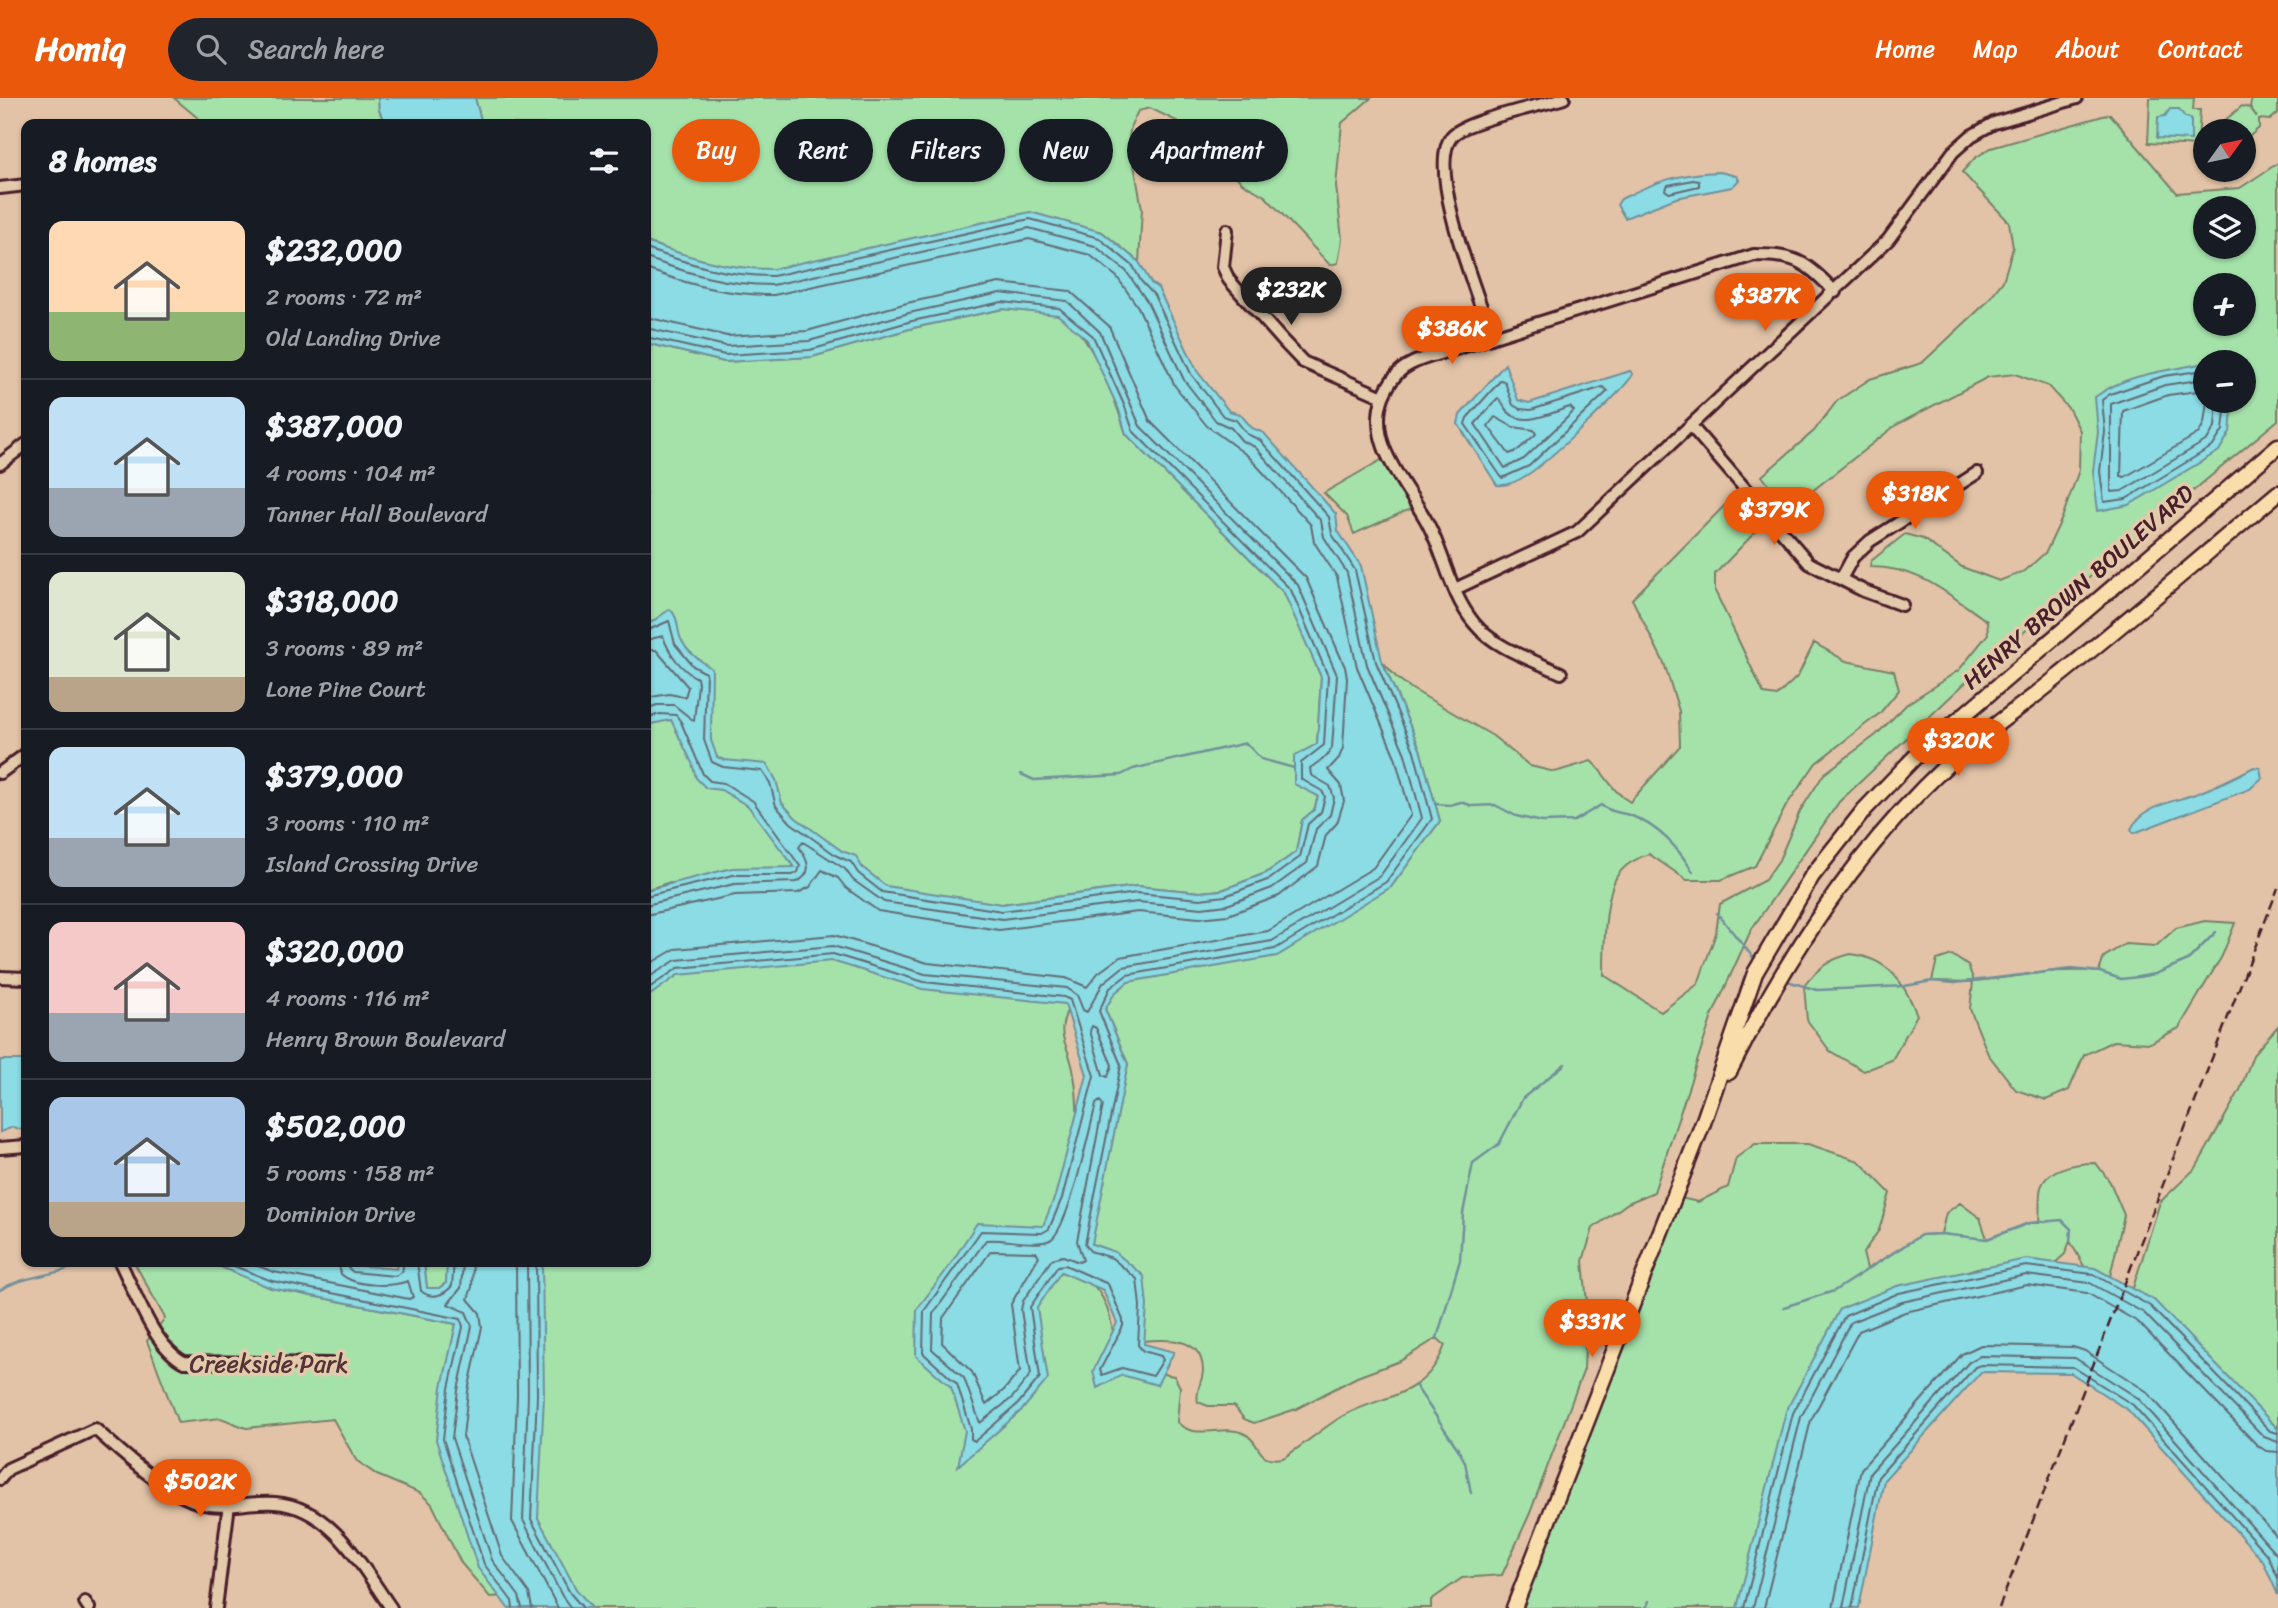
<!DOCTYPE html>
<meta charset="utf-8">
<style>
:root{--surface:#171b24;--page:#20242c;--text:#f1f3f6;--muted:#9ea1a6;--line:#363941;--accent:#ea580c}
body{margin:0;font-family:Sriracha,sans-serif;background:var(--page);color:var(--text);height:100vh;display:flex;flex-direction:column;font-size:26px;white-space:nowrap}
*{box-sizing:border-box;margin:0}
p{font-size:23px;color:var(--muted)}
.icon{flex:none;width:38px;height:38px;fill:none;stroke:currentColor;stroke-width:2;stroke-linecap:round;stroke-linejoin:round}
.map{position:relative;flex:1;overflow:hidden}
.drawer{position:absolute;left:21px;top:21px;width:630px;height:1148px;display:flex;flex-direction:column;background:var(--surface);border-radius:14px;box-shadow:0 2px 5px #0004}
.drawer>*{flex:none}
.guide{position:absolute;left:672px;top:21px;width:665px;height:63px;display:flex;gap:14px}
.needle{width:46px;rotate:57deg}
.tools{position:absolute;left:2193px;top:21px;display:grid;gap:14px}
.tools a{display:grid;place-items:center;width:63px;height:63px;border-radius:50%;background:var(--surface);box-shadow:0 2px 5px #0004;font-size:35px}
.price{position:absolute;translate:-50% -60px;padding:0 16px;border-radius:24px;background:var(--accent);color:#fff;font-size:23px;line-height:46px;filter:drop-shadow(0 2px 4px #0008)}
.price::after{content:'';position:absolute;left:50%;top:42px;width:21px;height:16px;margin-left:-10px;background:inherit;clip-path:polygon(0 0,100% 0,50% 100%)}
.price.active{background:#222;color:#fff}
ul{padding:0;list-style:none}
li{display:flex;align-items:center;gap:21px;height:175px;padding:0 28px}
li+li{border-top:2px solid var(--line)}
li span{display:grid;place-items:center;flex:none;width:196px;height:140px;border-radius:14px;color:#555}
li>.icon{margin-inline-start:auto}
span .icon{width:84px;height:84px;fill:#fffc;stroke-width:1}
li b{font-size:30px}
h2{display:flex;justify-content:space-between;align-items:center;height:84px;padding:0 28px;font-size:30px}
.chip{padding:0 24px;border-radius:32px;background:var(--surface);box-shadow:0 2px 5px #0004;font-size:24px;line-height:63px}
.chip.active{background:var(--accent);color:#fff}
header{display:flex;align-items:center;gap:42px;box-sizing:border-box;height:98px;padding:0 35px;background:var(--accent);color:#fff}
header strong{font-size:33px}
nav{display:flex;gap:38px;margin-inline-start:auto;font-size:24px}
.search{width:490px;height:63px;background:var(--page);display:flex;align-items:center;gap:18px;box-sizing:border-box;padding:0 24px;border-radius:38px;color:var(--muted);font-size:26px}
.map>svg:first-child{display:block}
</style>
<header>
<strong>Homiq</strong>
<div class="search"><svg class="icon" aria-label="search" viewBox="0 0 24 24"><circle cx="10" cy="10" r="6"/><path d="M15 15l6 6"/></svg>Search here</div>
<nav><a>Home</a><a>Map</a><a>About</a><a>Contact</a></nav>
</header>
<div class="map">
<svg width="2278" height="1510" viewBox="0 0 2278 1510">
<rect width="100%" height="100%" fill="#e2c3a7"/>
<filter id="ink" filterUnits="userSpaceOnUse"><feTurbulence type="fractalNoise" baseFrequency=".0143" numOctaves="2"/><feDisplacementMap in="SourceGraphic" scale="14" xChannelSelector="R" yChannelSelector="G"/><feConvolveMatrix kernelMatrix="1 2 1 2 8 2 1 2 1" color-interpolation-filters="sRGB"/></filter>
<g filter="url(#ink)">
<path fill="#a5e2aa" stroke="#78806a" stroke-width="2" fill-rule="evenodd" d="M174,0H378L379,12L385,26H205Z
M475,0H1371L1342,25L1336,88L1342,141L1338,165L1330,167L1265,98L1242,85L1195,32L1150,10L1138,13L1131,27L1129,39L1142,111L1139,164L1102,134L817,162C803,165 788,169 774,171C730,176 687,158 646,144V26H482Z
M2150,0H2194L2193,12H2200L2198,48L2148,45Z
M2252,0H2278V15L2270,22L2259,21V30L2244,43V33H2212L2242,8L2250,10L2257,19L2250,9Z
M2110,16L2177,95L2240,90L2278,65V322L1982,569L1839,704L1751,832L1712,918L1654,1094L1628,1105L1593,1130L1583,1163L1587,1205L1584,1271L1530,1415L1502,1477L1462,1480L1431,1502V1510H577L532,1428L519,1164H646V861L685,835L1072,901C1052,943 1068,938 1074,977C1085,1042 1066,1110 1055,1174C1110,1172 1112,1227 1118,1268L1174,1278L1180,1289L1177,1324C1196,1344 1223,1325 1245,1336C1262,1345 1255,1365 1283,1360C1303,1348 1321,1331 1341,1319C1383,1295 1425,1302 1445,1247L1437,1240L1400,1263L1357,1279L1296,1311L1254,1325L1244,1321L1234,1308H1208L1198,1304C1195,1293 1203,1284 1203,1272C1202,1238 1166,1241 1142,1243L1081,1148L1128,966L1105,911L1115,894L1128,884L1391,789L1440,723L1420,651L1382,563L1396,579L1412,591L1493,638L1530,668L1555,674L1591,663C1606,676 1612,694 1630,704L1680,648L1679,613L1664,565L1632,501L1737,395L1762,427L1715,476V493L1764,596L1777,598L1798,578L1814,545L1846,563L1894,573L1899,592L1880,615L1816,665L1786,708L1755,768L1721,782H1687L1649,756C1638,759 1624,767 1617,778C1604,800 1604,852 1604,877L1661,914L1698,886L1716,835L1720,806L1765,782L1779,762L1800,713L1824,676L1876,637L1907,606L1959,572L1988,536L1987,523C1948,496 1920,469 1870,469L1871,463L1905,436L1923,441L1962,469L1999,483L2025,473L2046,454L2062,420L2079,372L2080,333L2069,311L2048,288L2015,276L1988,279L1896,327L1788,412L1762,378L1814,333L1837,303L1870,281L1922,265L1985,206L2003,183L2013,150L2009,124L1962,74L1975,60L1991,50ZM2205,110H2244V149H2205ZM2205,187H2244V226H2205ZM2205,264H2244V303H2205Z
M1003,211C1019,212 1042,211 1057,216C1090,229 1116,304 1126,336L1284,495L1297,520L1321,579L1317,646L1318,698L1314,712L1302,722L1296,754L1266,775L1222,792L1200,794L1137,788L1002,806L667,785L646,792V245L724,264L812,259L913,230Z
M1388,358L1417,408L1354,436L1347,418L1324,395Z
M2205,823L2235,825L2222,858L2179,930L2150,945L2113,943L2084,957L2069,992L2046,1002L2016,992L1988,956L1970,911L1973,884L1932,883L1937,862L1952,857L1968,868L1974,883C2020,880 2051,869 2099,874L2104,859L2125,846L2156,848L2176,830Z
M1851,856C1889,861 1904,884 1917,917L1892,962L1864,973L1830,953L1807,922L1804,888C1817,871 1829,861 1851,856Z
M2278,928V1351L2127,1209L2160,1104L2196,1070L2240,992L2253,957Z
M1755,1046H1808L1859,1063L1890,1095L1879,1132L1863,1155L1867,1171L1921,1137L1941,1136L1946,1115L1960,1105L1980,1120L1987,1141L2029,1125H2039C2040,1115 2039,1105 2040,1095C2042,1070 2076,1065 2096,1065L2110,1084L2124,1117L2106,1196L2085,1170L2070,1143L2065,1156L2055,1165L1977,1170L1929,1185L1769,1388L1739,1510H1511L1634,1196L1667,1097L1698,1104L1728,1089L1736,1060Z
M134,1164H209L271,1190L456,1226L441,1301L506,1498L490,1499L461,1465L432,1406L420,1395L377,1377L356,1362L333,1321L246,1330L221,1320L178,1325L147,1243L165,1220Z
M424,1164H448L446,1185L439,1190H427Z"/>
<path fill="#8bdce4" stroke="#71909a" stroke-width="2" d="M378,0H475L482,26H385L379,12Z
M2170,11H2179L2185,19L2191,20V42L2157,40L2158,19L2165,18Z
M1720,74L1736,78L1739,82L1732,89L1676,100L1625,120L1617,107L1621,101C1656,83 1681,75 1720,74Z
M1030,114L1102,134L1139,164L1151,185L1158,190L1197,273L1229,313L1240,316L1252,330L1264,335L1336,416L1338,433L1361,468L1382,563L1420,651L1440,723L1391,789L1277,858L1128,884L1115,895L1105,911L1128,966L1092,1146L1115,1154L1144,1178L1147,1208L1144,1246L1174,1254L1157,1287L1122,1277L1097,1290L1093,1273L1117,1225L1103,1192L1061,1174L1037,1210L1048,1281L1023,1311L958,1368L965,1333L951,1289L916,1258L917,1211L948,1170L977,1125L1043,1128L1055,1098L1087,977L1065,906L922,891L832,863L678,877L646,900V792L732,770L794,769L748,708L721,692L706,690L696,680L692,665L671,622L646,627V528L670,511C680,520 676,533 682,543C689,557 701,562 712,571L711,642L717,659L724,662L767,666L776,682L782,705L796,720L842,753L856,758L862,769L886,788L1002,806L1137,788L1200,794L1222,792L1266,775L1296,754L1302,722L1314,712L1318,698L1294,686V658L1317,646L1321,579L1284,495L1126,336L1119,312L1087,242L1058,217L1003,211L913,230L812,259L724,264L646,245V144C690,159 725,171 773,171Z
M2205,265V303H2233L2230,334L2219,353L2129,407L2098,413L2093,373L2098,334L2095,299C2127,275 2168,273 2205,265Z
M1505,266L1518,302L1529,305L1630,273L1633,276C1625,292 1545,366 1527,377C1518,383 1507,388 1497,387L1458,326L1460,317Z
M2254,669L2260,670L2262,680L2250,691L2134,735L2131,731C2144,706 2175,704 2198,695C2216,688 2237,678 2254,669Z
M0,962H26V1033L13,1029L0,1034Z
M2026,1161L2095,1170L2154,1202L2278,1331V1497L2263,1463L2129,1313L2071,1275L1981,1274L1884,1382L1859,1510H1737L1786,1313L1840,1211L1897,1188Z
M209,1164H322L396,1171L397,1164H424L427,1190H439L446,1185L447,1164H542L544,1298L538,1420L576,1491L592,1510H508L478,1470L436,1342L442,1289L456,1226L271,1190Z"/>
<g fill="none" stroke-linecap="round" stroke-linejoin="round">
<path stroke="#646b75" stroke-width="2" d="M1693,82L1699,83V88L1669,95L1665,92L1668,87Z
M646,151C691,166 725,178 773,178L1030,121L1099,140L1133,168L1141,183L1154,197L1191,276L1223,318L1236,322L1247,336L1260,342L1329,419L1332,436L1355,472L1376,564L1414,653L1432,721L1386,784L1275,851L1127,877L1110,890L1099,913L1121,967L1085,1146L1090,1153L1112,1160L1137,1181L1140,1208L1138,1247L1143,1253L1161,1258L1163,1262L1153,1278L1122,1270L1102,1277L1100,1272L1123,1228V1222L1108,1186L1065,1167L1058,1168L1030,1209L1040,1279L1018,1306L975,1343L971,1341V1331L957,1286L923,1255L924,1213L981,1133L1042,1135L1049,1131L1062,1100L1094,978L1070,902L1064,899L924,884L833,856L678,870L646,892
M646,160C691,176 725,187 773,187L1029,130L1095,148L1126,173L1147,203L1184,282L1216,323L1231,330L1242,343L1255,349L1321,423L1324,439L1347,475L1367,567L1405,656L1422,720L1380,778L1272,843L1123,869L1103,885L1087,914L1083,912L1077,897L1067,890L925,876L833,848L676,862L646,881
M646,171C691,187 725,197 774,197L1029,141L1090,157L1117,179L1138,209L1175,288L1207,328L1248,358L1311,427L1314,444L1337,479L1357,569L1395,659L1411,717L1373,770L1268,833L1120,859L1098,875L1087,889L1066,880L928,865L834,837L675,851L646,868
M646,219L727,238L807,233L907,205L999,185L1070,193L1109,228L1150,323L1306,480L1345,569L1347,580L1343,650L1339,660L1328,672L1341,687L1344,703L1337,725L1326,737L1318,768L1279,798L1228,817L1199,820L1138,814L999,832L878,813L846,790L838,780L822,772L810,789L798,795L735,797L646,817
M646,230L726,248L809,243L909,215L1000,195L1067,203L1100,234L1140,328L1298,487L1337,577L1332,650L1327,658L1310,670L1311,677L1330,688L1334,700L1330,717L1316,731L1307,765L1272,790L1227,807L1202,810L1138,804L1002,821L884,804L853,782L845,771L803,744L799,749C808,762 814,775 797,784L734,786L646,807
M646,239L725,257L810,252L912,223L1002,204L1059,210L1093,238L1125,309L1133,333L1291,492L1328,578L1324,647L1301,665V681L1322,693L1325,699L1321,714L1308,726L1300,759L1270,781L1225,798L1200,801L1137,795L1002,813L882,794L858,775L851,764L837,758L791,725L776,708L770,685L762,673L723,669L712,664L704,642L706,575L693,568L675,546L669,523L646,533
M2205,272L2164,278L2110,296L2102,302L2105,334L2100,373L2104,404L2126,401L2213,348L2223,332L2226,303
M2205,281L2165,287L2111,306V394L2122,393L2207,342L2215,329L2217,303
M1501,282L1505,284L1513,307L1520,311L1531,312L1603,289L1608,293L1529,368L1502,380L1465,326L1467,320Z
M2205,292L2168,297L2123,313L2121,378L2125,379L2199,335L2204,325L2207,303
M1498,300C1503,304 1503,309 1508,314C1525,330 1552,314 1570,309L1574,313L1524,361L1505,370L1475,326Z
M1495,319L1513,329L1534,332L1536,336L1517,353L1509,356L1488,328Z
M646,542L663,538C668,554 681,572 697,580L698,586L694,623L674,607H657L646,611
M646,552H656L688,589L685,599L669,596L646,600
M646,620L660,616L676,617L681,624L703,676L710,683L724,685L753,703L800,768L798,774L793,777H733L646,798
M1092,928L1096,930L1112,967L1108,979L1103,977L1090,933Z
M1100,1003L1103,1007L1077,1143L1083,1162L1079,1164L1063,1158L1052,1161L1023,1203L1021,1212L1031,1276L1012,1300L980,1325L964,1280L932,1251L933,1216L986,1142C1002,1140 1036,1149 1050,1142C1068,1133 1090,1029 1096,1006Z
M991,1153L1036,1154L1039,1158L1011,1206L1020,1273L1004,1292L986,1307L972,1274L942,1245L943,1220Z
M224,1164L272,1183L461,1221L463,1229L449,1290L443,1341L484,1466L512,1503L513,1510
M247,1164L274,1174L409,1201L413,1199L408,1183C391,1189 355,1189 341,1176L338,1164
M347,1164L348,1170L353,1174L395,1178L402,1174L404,1164
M417,1164L421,1193C432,1202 444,1197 452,1188L454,1164
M463,1164L461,1190L448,1206L466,1214L472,1228L458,1292L452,1340L492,1462L519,1498L522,1510
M473,1164L472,1189L468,1201L480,1215L482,1229L468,1293L463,1339L502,1458L529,1495L532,1510
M516,1164L517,1298L512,1423L558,1510
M527,1164L528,1298L523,1422L562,1498L571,1510
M536,1164L537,1298L531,1421L570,1495L583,1510
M1744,1510L1793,1315L1845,1218L1899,1195L2026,1168L2093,1176L2150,1208L2270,1333L2278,1335
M1753,1510L1801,1319L1851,1224L1902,1204L2026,1177L2090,1185L2144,1215L2264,1339L2278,1344
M1764,1510L1811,1322L1859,1233L1905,1214L2027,1187L2087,1195L2138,1224L2257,1347L2266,1353L2278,1354
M1833,1510L1861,1371L1962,1256L1981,1247L2073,1249L2085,1253L2146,1293L2278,1440
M1843,1510L1870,1375L1969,1264L1980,1258L2075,1260L2138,1300L2278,1458
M1852,1510L1878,1379L1975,1269L1981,1267L2073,1269L2133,1307L2268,1458L2278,1480"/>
<path stroke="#71909a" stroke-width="2.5" d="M1021,676L1034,682L1121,677L1133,671L1246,645L1261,661L1294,670
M1435,706L1450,707L1461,704L1473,708L1495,707L1516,718L1542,724L1574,723L1601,707C1610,715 1621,714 1632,718C1660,729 1678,750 1693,774
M1717,815L1756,863
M1784,882L1817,892L1905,888L1932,883L1955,885L2071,871L2100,874L2121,881L2138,879L2155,876L2188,862L2216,834
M0,1192C27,1176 59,1178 87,1164
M1784,1209L1834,1193L1921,1137L1941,1136L1987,1141L2029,1125L2062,1122L2071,1131L2070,1143
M1437,1240L1460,1162L1463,1115L1473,1065L1499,1046L1523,1000L1565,966
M1415,1287L1458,1351L1465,1364L1471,1395
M1646,1510L1649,1503"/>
<g stroke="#4a1f2b" stroke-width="16">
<path id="minor" d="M0,90L26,87
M1227,132L1223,169L1229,182L1283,243L1303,264L1383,299
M1492,240C1479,200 1425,70 1452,38C1466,22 1541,8 1564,0
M1691,328L1809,465L1864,493L1902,507
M0,366L26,346
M1841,481L1853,459L1870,443L1977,375
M1455,491L1577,434L1888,142L1953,54L1971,38L1994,25L2077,0
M1561,575C1533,562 1494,550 1474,525C1450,496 1445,457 1427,424C1406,385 1366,346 1383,299C1388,287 1397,273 1409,267C1421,260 1436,257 1449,253L1754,157C1796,157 1805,163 1835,194
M0,675L26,656
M0,879L26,880
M0,1050L26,1048
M120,1164C135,1194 154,1249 184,1264L331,1266
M0,1381L8,1371L95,1331C121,1354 166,1396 200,1405C223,1412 251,1403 275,1405C332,1409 362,1469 391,1510
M85,1504L89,1510
M216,1510L229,1406"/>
</g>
<g stroke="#4a1f2b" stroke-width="19">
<path id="major" d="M1729,974C1785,862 1854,754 1946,668C1979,637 2019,611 2054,582C2130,521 2203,458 2278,395
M1514,1510L1703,1025L1755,875L1812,778L1865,711L1915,659L2278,348"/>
</g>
<use href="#minor" stroke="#e3caab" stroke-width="10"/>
<use href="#major" stroke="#f9deab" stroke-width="14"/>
<path stroke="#4a1f2b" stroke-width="2.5" stroke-dasharray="10 5" stroke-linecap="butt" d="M1999,1510L2278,790"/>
</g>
</g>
<g text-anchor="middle" stroke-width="7" stroke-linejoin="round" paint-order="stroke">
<g font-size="24" fill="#4a1f2b" stroke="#e3caab">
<text transform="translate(2078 489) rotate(-41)" y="8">HENRY BROWN BOULEVARD</text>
</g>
<g font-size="24" fill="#533238" stroke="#e3caab">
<text x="269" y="1274">Creekside Park</text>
</g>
</g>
</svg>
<div class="tools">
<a><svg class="needle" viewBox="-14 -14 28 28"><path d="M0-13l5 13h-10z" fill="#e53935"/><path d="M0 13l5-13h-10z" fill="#9ea1a6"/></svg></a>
<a><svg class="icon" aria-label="layers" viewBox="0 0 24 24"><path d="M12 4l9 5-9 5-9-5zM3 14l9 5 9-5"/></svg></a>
<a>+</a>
<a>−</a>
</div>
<b class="price active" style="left:1291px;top:229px">$232K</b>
<b class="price" style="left:1765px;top:235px">$387K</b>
<b class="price" style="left:1452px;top:268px">$386K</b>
<b class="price" style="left:1915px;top:433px">$318K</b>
<b class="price" style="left:1774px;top:449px">$379K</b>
<b class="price" style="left:1958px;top:680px">$320K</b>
<b class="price" style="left:1592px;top:1261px">$331K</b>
<b class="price" style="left:200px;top:1421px">$502K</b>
<div class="guide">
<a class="chip active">Buy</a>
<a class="chip">Rent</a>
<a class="chip">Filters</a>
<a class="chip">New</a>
<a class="chip">Apartment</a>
</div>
<section class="drawer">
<h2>8 homes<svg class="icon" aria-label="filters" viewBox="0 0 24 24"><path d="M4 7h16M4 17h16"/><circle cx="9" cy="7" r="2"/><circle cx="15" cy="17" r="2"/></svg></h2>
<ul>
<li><span style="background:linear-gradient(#ffd9b3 65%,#8fb573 0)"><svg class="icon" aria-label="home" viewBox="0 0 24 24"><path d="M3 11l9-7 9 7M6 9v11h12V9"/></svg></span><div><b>$232,000</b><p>2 rooms · 72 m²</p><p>Old Landing Drive</p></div></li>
<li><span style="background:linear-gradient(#bfe0f5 65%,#9aa5b1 0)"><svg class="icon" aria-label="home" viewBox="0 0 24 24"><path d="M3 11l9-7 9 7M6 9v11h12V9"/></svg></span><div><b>$387,000</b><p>4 rooms · 104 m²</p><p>Tanner Hall Boulevard</p></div></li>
<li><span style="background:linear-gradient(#dfe7d0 75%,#b9a48a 0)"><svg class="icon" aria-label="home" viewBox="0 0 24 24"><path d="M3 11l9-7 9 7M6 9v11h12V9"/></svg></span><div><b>$318,000</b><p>3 rooms · 89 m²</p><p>Lone Pine Court</p></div></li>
<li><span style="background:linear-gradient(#bfe0f5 65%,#9aa5b1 0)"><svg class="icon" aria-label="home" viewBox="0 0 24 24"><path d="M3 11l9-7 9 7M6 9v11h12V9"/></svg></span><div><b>$379,000</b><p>3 rooms · 110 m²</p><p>Island Crossing Drive</p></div></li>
<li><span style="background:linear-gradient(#f6c9c9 65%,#9aa5b1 0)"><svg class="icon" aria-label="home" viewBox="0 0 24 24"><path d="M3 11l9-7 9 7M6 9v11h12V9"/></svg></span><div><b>$320,000</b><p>4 rooms · 116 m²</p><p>Henry Brown Boulevard</p></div></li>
<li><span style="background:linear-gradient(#a9c7e8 75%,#b9a48a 0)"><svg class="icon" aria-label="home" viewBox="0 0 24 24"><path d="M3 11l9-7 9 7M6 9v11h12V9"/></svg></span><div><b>$502,000</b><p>5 rooms · 158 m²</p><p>Dominion Drive</p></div></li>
</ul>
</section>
</div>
